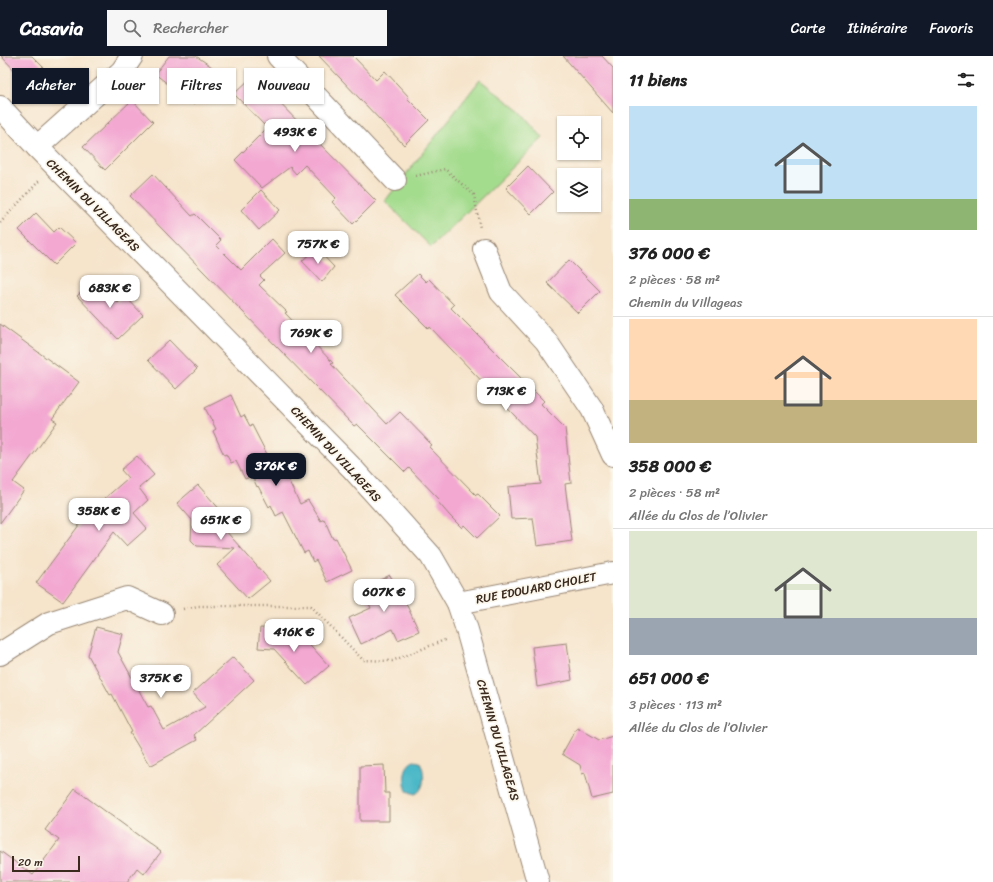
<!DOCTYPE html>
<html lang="fr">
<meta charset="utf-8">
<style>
:root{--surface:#fff;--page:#f6f6f6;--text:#222;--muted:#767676;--line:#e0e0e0;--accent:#111827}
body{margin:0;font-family:Sriracha,sans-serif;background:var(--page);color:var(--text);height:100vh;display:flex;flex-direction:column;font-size:15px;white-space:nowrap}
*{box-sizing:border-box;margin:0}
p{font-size:13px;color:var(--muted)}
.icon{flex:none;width:22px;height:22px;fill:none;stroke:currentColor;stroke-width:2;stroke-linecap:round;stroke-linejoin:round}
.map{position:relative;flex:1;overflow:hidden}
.panel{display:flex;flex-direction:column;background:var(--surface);width:380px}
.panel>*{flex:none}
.guide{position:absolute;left:12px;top:12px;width:380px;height:36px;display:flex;gap:8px}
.controls{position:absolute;left:557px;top:60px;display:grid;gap:8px}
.controls a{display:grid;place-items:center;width:44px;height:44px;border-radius:0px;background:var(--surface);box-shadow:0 1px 3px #0004;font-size:20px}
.scale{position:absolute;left:12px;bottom:10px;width:68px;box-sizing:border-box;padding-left:4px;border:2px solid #3b2a1e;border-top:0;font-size:11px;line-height:14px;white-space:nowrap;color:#3b2a1e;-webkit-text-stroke:3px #fbf7ec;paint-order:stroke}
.price{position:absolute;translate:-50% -34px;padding:0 9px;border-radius:8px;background:#fff;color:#222;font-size:13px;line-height:26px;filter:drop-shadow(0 1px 2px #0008)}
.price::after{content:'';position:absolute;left:50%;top:24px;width:12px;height:9px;margin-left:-6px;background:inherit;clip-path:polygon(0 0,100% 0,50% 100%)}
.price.on{background:var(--accent);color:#fff}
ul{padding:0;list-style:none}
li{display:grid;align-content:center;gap:8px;height:212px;padding:0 16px}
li+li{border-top:1px solid var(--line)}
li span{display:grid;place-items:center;height:124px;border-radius:0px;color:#555}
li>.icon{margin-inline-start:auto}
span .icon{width:72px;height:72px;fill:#fffc;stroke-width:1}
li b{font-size:17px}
h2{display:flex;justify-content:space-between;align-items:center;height:48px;padding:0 16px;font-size:17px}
.chip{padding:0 14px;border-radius:0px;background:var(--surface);box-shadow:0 1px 3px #0004;font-size:14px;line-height:36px}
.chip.on{background:var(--accent);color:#fff}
header{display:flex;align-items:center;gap:24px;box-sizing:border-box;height:56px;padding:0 20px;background:var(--accent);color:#fff}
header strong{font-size:19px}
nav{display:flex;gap:22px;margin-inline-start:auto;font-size:14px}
.search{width:280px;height:36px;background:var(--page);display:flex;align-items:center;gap:10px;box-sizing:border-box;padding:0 14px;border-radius:0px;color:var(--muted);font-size:15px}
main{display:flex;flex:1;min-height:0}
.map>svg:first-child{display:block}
</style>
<header>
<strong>Casavia</strong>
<div class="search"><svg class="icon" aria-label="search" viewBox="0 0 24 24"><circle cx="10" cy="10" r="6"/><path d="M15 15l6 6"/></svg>Rechercher</div>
<nav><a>Carte</a><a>Itinéraire</a><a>Favoris</a></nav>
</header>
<main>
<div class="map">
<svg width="613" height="826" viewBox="0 0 613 826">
<rect width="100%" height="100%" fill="#fbf7ec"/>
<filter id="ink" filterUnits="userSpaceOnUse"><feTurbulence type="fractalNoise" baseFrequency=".025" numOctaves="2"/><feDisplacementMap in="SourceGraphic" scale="8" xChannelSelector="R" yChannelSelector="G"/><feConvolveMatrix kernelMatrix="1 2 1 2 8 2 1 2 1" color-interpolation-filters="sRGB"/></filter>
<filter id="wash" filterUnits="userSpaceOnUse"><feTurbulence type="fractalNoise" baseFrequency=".012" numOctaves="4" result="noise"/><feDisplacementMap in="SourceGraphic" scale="16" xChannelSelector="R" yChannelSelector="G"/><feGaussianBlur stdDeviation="0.9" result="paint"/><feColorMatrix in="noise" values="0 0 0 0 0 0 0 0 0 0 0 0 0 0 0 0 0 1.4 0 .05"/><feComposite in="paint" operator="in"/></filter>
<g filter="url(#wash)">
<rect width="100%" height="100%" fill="#f6e4cb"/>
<path fill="#a4dc8e" stroke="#708356" d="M480,24L521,56L543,82L431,191L385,145Z"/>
<path fill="#4cb8c8" stroke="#447173" d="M414,705L420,706C425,715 426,734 415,738L407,735C403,725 403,709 414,705Z"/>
<g id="blocks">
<path fill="#f3a8d2" d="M1,0H32L58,26L41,42Z
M169,0H196L212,11L205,21L211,25L194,48L155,18Z
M319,0H353L376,24L385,15L409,41L407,42L429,64L404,89Z
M563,0H602L613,12V57Z
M253,20L376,145L353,168L332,146L336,142L305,109L296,118L290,111L262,132L235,104L267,72L234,38Z
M132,44L153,66L105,114L83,91Z
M528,110L553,136L531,158L506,132Z
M153,118L192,160L195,158L221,184L216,189L241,214L272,183L285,197L260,220L264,224L259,229L287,256L285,257L333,307L331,308L387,368L400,356L432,389L429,391L476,439L478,438L500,460L477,482L464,469L462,472L450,460L437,445L439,443L409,412L405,416L357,368L354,370L130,140Z
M261,134L280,154L259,174L241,154Z
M36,157L54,176L59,171L76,187L54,209L19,174Z
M316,192L334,211L322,226L302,205Z
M569,204L600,235L578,257L547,227Z
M418,218L426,226L429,223L454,249L451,252L544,345L541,348L565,372L571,427L565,428L572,485L537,490L533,462L511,463L508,431L541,428L535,381L430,271L429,273L395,239Z
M95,223L118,247L125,240L143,259L118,283L77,240Z
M0,268L79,326L52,363L57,366L13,426L24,434L0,467Z
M169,284L197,313L176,333L148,304Z
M231,339L241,361L244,359L250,370L252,369L273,410L280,407L300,448L308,444L321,465L324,463L333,483L336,482L352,514L327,526L316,504L313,506L308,495L304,497L283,456L276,460L271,449L269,451L258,430L257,431L252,420L245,423L236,405L231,407L226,398L224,399L213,375L216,373L205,352Z
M137,400L154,419L139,432L148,444L134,457L147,472L127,490L114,476L63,546L36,527L88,457L128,422L121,414Z
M198,429L232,467L225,474L270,525L248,543L217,509L235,492L197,490L191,484L192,464L177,447Z
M390,519L399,538L401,537L419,575L398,584L393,573L361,588L349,562L371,552L362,533Z
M96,571L123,578L118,596L148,651L151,650L164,674L205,651L193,637L233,601L254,624L194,679L197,684L150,710L130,677L132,676L112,638L110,639L88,599Z
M260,572L283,573L297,588L304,582L329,610L307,629L274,593L258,592Z
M567,587L572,624L537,631L532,591Z
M577,671L599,684L613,680V738L592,743L585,717L582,718L580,709L562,698Z
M384,709L385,737H389V765H360V710Z
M75,733L161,796L144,818L137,812L127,826H0V795L33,819L59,784L45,774Z"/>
</g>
</g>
<g filter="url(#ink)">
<use href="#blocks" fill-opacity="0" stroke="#988774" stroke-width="1"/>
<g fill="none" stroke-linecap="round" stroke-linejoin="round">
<g stroke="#988774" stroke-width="24">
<path id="street" d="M278,0L395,124
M37,91L122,15L132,0
M484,193L501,236L546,285L592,353L613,399
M458,547L613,517
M0,598L49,567L127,542L162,558"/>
</g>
<g stroke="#988774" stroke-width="24">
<path id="secondary" d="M0,51L37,91L351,411L431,500L458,547L467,574L538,826"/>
</g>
<path stroke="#988774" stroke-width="2.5" stroke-dasharray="1 3" stroke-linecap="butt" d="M416,120L445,113L474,139L480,172
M0,167L39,125
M183,553L198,550H311L363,604L392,605L447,583"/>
<use href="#street" stroke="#fff" stroke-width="22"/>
<use href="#secondary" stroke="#fff" stroke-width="22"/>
</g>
</g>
<g text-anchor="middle" stroke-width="3.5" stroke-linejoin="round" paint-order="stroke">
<g font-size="12" fill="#3b2a1e" stroke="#fbf7ec">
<text transform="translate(93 149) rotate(45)" y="4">CHEMIN DU VILLAGEAS</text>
<text transform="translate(336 398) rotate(47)" y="4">CHEMIN DU VILLAGEAS</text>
<text transform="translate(536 532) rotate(-11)" y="4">RUE EDOUARD CHOLET</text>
<text transform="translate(498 684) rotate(74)" y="4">CHEMIN DU VILLAGEAS</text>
</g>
</g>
</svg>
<div class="controls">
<a><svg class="icon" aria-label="locate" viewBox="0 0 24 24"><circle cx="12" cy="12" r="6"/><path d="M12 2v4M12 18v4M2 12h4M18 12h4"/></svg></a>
<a><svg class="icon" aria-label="layers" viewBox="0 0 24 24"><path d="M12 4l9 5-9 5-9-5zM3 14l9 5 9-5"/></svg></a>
</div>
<div class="scale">20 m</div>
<b class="price" style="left:295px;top:97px">493K €</b>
<b class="price" style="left:318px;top:209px">757K €</b>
<b class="price" style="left:110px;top:253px">683K €</b>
<b class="price" style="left:311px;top:298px">769K €</b>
<b class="price" style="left:506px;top:356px">713K €</b>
<b class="price on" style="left:276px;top:431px">376K €</b>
<b class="price" style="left:99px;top:476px">358K €</b>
<b class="price" style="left:221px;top:485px">651K €</b>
<b class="price" style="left:384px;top:557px">607K €</b>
<b class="price" style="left:294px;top:597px">416K €</b>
<b class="price" style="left:161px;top:643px">375K €</b>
<div class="guide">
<a class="chip on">Acheter</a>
<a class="chip">Louer</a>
<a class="chip">Filtres</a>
<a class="chip">Nouveau</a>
</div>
</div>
<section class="panel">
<h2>11 biens<svg class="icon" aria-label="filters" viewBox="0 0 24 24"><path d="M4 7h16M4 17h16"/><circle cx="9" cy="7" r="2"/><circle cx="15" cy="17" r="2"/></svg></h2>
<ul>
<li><span style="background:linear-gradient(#bfe0f5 75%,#8fb573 0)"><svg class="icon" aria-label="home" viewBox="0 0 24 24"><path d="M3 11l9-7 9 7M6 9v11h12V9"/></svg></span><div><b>376 000 €</b><p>2 pièces · 58 m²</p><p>Chemin du Villageas</p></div></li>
<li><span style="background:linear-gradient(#ffd9b3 65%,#c2b280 0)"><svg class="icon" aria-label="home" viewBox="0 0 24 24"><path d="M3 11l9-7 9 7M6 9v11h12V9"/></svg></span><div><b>358 000 €</b><p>2 pièces · 58 m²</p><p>Allée du Clos de l’Olivier</p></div></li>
<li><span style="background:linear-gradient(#dfe7d0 70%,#9aa5b1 0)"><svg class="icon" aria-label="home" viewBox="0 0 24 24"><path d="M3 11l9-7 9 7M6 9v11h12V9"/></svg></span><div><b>651 000 €</b><p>3 pièces · 113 m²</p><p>Allée du Clos de l’Olivier</p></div></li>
</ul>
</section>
</main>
